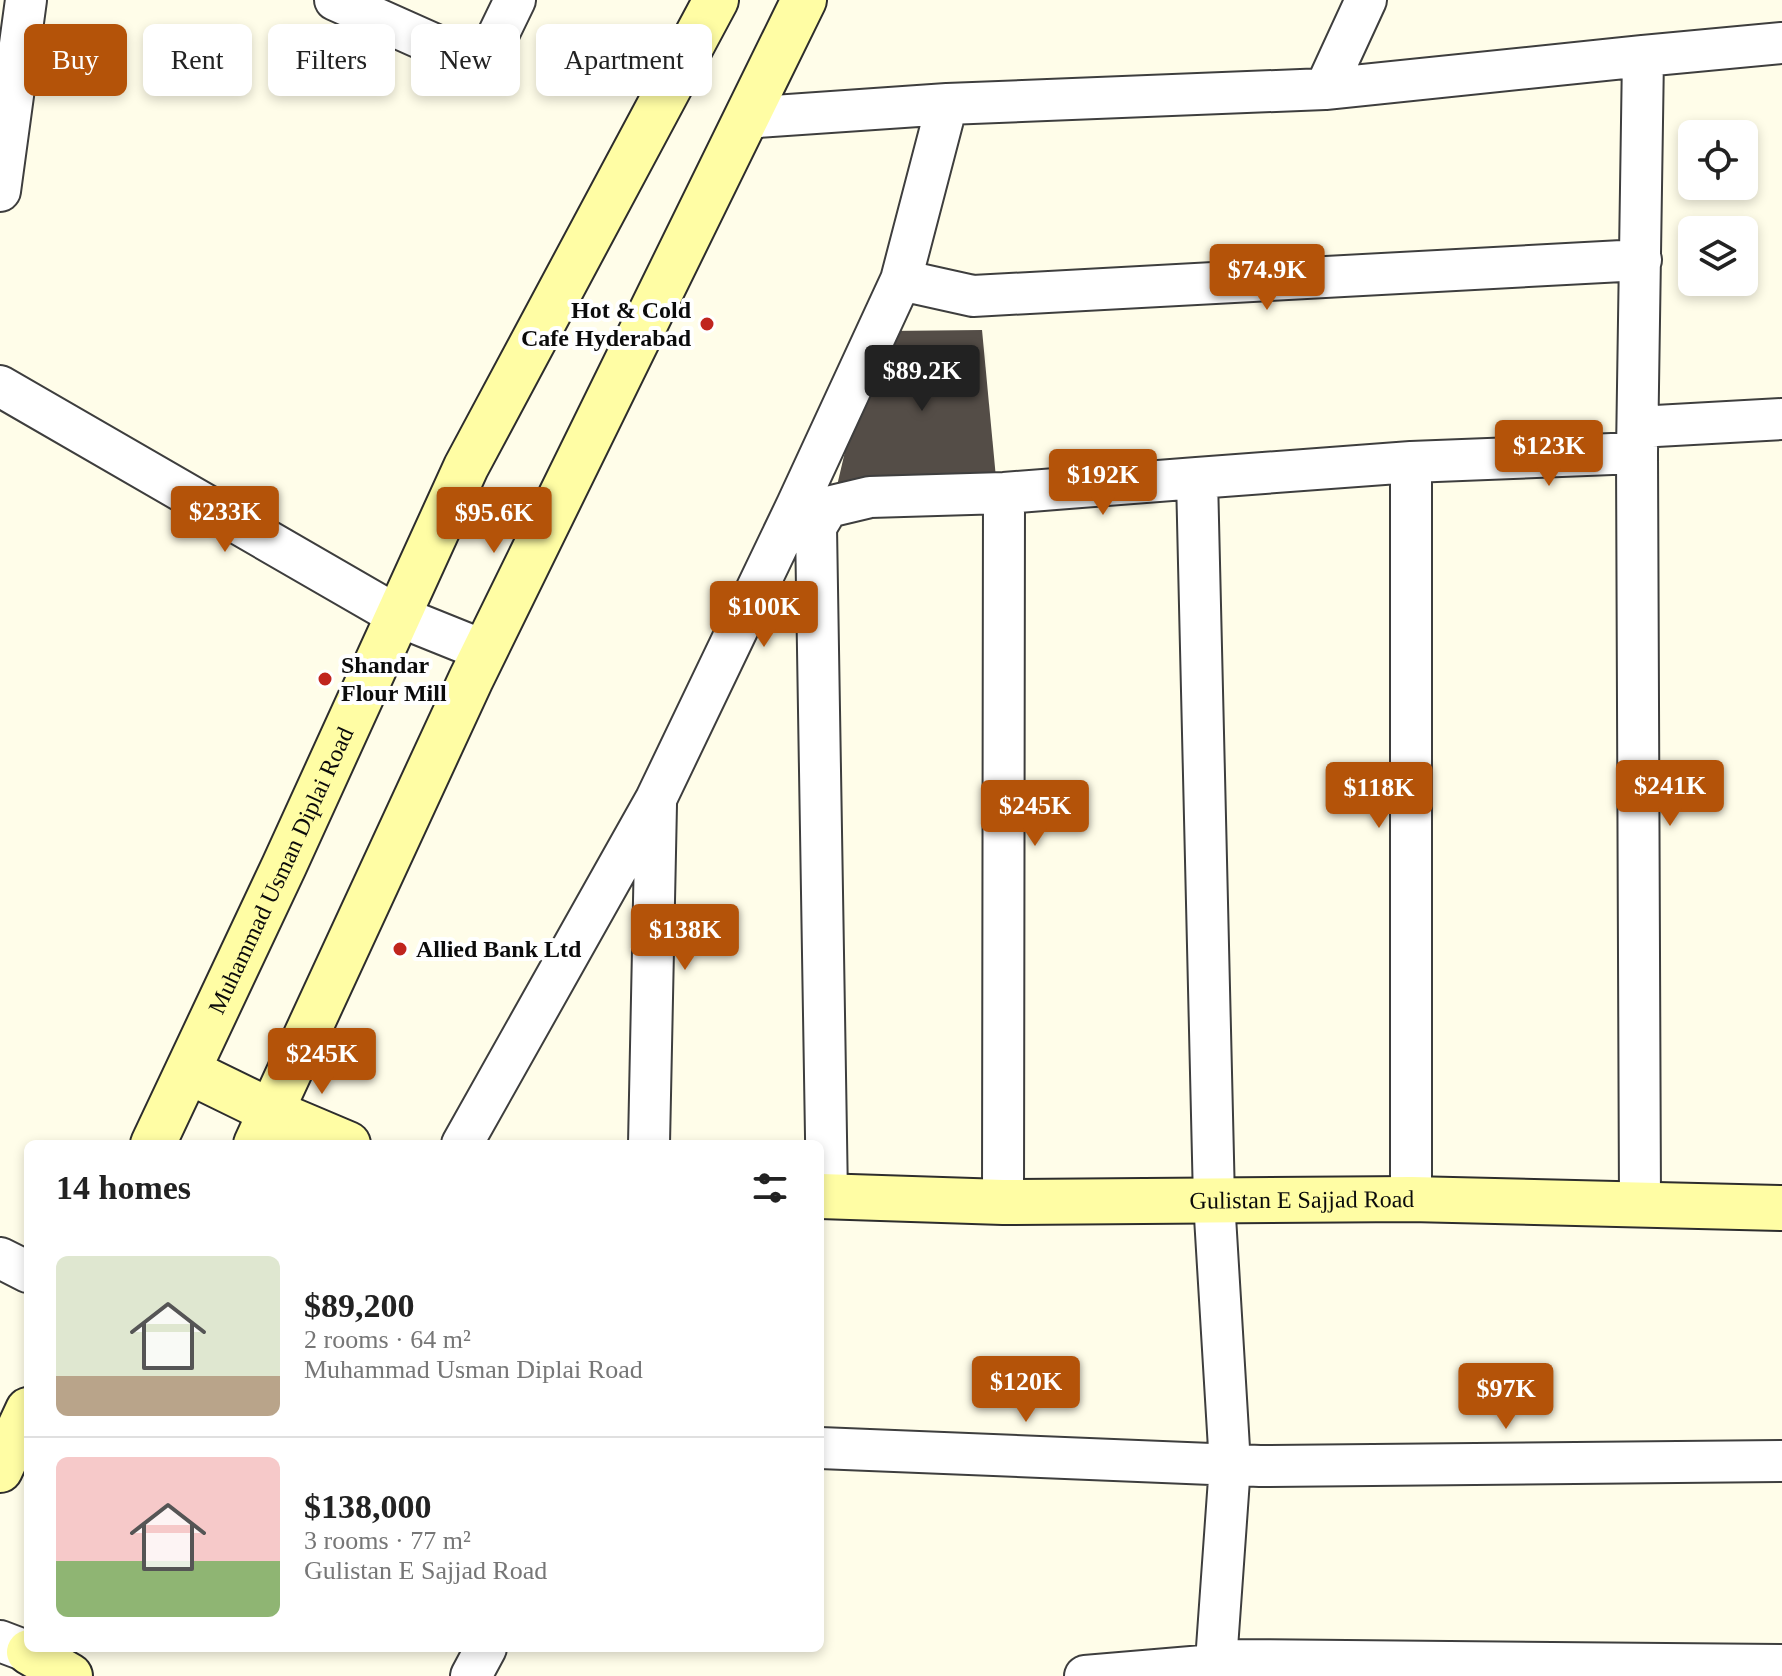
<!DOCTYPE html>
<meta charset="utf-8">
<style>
:root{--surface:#fff;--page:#f6f6f6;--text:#222;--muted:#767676;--line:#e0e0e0;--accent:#b45309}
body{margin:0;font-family:"Times New Roman",serif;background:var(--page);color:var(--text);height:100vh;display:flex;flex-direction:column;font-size:30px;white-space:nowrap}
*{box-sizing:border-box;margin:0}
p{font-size:26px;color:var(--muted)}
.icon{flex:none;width:44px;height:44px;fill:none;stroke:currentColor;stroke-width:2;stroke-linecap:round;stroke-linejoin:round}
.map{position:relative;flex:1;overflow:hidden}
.sheet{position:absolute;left:24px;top:1140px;width:800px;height:512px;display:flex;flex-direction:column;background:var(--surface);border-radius:12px;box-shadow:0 4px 12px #0003}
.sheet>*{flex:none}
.hud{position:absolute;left:24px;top:24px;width:800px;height:72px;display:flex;gap:16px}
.buttons{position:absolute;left:1678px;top:120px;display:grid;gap:16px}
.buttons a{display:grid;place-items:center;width:80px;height:80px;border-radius:12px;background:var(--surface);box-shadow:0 4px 12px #0003;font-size:40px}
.price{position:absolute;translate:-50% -68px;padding:0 18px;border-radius:8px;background:var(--accent);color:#fff;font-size:26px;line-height:52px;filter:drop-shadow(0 2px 4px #0008)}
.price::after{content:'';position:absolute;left:50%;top:48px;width:24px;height:18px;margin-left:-12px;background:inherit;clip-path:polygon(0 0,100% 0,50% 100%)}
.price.active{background:#222;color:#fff}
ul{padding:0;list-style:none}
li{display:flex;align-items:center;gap:24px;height:200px;padding:0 32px}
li+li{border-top:2px solid var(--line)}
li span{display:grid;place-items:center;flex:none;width:224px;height:160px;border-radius:12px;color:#555}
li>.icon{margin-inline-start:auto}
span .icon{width:96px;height:96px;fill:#fffc;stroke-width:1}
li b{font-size:34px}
h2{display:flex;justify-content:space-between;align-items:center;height:96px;padding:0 32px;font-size:34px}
.tag{padding:0 28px;border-radius:12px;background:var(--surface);box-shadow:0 4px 12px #0003;font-size:28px;line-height:72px}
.tag.active{background:var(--accent);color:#fff}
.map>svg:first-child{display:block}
</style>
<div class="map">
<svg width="1782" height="1676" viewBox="0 0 1782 1676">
<rect width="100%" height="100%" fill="#fffde9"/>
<path fill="#544d47" d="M982,330L996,478L836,490L858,396L887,331Z"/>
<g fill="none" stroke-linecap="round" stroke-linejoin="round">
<g stroke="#3e3e3e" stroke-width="44">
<path id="street" d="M335,0L483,66L515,0
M1643,56L1782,43
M1325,89L1366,0
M745,118L947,104L1325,89L1643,56L1637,453L1411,462L1197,478L1214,1200L1230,1465L1215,1676
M0,191L26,0
M901,280L973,296L1641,260
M0,386L398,616L485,651
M1638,427L1782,419
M1637,453L1640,1204
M462,1144L656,799L797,505L901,280L947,104
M649,1144L656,804
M827,1197L816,527L828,507L870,497L1004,493L1197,478
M1411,1199V462
M1003,1202L1004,493
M0,1258L28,1272
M820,1448L1260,1466L1782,1461
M0,1641L29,1652
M1236,1660L1782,1665
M471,1676L486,1648
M1085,1676L1215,1665"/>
</g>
<g stroke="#2d2d2d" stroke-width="48">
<g id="secondary">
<path d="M188,1071L270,1111L348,1144"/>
<path id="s1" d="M153,1144L284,866L466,467L716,0"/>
<path d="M256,1144L471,679L804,0"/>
<path id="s2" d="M820,1196L1003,1202L1411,1199L1782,1208"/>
<path d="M0,1470L28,1410"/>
<path d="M29,1652L70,1676"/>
</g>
</g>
<use href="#street" stroke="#fff" stroke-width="40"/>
<use href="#secondary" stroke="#fffda4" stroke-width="44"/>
</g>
<g fill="#c0251e" stroke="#fff" stroke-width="3">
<circle cx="707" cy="324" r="8"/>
<circle cx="325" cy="679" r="8"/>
<circle cx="400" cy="949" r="8"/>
</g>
<g text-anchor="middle" stroke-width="8" stroke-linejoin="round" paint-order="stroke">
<g font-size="24" font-weight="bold" fill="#0b0b0b" stroke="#fff" text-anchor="start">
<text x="691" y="318" text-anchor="end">Hot &amp; Cold<tspan x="691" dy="28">Cafe Hyderabad</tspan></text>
<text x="341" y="673">Shandar<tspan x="341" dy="28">Flour Mill</tspan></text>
<text x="416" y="957">Allied Bank Ltd</text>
</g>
<g font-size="24" fill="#0b0b0b" stroke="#fff">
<text dy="8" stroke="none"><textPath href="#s1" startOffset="302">Muhammad Usman Diplai Road</textPath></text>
<text dy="8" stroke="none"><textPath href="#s2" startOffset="482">Gulistan E Sajjad Road</textPath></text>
</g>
</g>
</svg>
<div class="buttons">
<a><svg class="icon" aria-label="locate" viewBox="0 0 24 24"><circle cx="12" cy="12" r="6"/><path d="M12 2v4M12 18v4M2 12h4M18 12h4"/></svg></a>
<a><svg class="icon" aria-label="layers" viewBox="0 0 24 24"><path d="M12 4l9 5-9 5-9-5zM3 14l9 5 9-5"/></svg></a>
</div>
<b class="price" style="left:1267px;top:312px">$74.9K</b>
<b class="price active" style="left:922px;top:413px">$89.2K</b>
<b class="price" style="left:1549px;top:488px">$123K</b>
<b class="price" style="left:1103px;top:517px">$192K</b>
<b class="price" style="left:225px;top:554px">$233K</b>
<b class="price" style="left:494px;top:555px">$95.6K</b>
<b class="price" style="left:764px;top:649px">$100K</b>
<b class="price" style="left:1670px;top:828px">$241K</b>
<b class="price" style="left:1379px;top:830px">$118K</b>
<b class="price" style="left:1035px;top:848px">$245K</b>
<b class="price" style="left:685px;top:972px">$138K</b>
<b class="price" style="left:322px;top:1096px">$245K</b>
<b class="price" style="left:1026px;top:1424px">$120K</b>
<b class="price" style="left:1506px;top:1431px">$97K</b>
<div class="hud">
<a class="tag active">Buy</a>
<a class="tag">Rent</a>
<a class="tag">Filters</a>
<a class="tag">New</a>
<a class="tag">Apartment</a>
</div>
<section class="sheet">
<h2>14 homes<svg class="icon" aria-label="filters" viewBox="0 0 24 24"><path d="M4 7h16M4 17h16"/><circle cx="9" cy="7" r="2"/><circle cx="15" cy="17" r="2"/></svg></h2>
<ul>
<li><span style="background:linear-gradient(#dfe7d0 75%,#b9a48a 0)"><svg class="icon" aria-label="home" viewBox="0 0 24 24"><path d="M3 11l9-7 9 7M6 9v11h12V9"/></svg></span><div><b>$89,200</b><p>2 rooms · 64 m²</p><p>Muhammad Usman Diplai Road</p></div></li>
<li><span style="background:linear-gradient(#f6c9c9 65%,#8fb573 0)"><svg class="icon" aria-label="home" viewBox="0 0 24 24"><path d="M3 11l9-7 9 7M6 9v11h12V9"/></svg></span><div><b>$138,000</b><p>3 rooms · 77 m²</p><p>Gulistan E Sajjad Road</p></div></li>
</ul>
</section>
</div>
